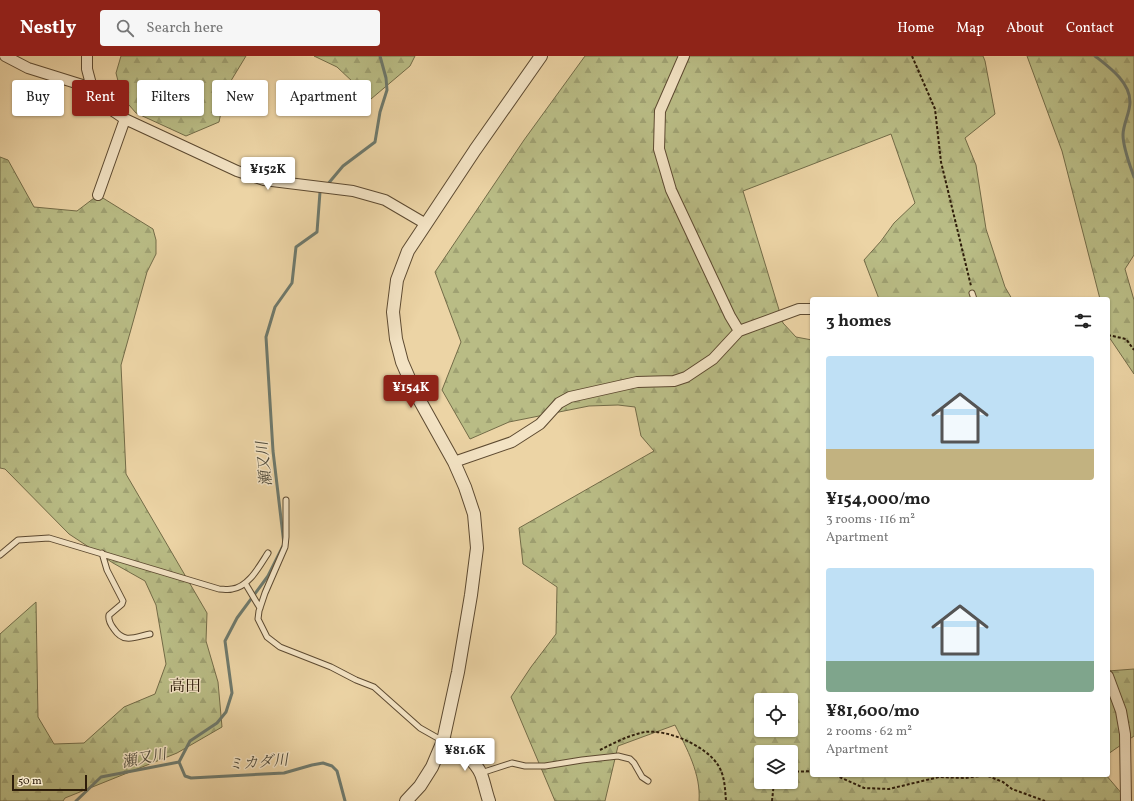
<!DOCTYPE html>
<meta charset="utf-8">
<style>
:root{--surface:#fff;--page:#f6f6f6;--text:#222;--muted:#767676;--accent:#8f2418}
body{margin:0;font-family:Vollkorn,"Noto Serif JP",serif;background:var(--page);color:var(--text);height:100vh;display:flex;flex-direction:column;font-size:15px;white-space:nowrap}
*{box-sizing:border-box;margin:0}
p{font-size:13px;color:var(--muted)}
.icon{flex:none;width:22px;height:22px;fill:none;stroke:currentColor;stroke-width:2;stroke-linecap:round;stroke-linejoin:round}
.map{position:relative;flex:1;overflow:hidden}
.sheet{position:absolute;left:810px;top:241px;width:300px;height:480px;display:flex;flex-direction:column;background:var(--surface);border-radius:4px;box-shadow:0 1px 3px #0004}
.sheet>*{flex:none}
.top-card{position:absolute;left:12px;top:24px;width:380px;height:36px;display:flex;gap:8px}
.controls{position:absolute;left:754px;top:637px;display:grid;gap:8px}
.controls a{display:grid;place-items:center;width:44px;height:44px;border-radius:4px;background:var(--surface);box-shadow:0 1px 3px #0004;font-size:20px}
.scale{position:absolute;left:12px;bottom:10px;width:75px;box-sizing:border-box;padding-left:4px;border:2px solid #2d1c0a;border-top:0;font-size:11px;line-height:14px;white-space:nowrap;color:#2d1c0a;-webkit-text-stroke:3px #f3e3c4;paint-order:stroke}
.price{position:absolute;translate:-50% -34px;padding:0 9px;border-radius:4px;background:#fff;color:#222;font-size:13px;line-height:26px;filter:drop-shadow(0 1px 2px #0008)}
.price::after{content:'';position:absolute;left:50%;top:24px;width:12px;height:9px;margin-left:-6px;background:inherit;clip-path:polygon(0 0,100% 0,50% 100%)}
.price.on{background:var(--accent);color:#fff}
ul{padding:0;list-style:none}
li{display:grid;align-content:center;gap:8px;height:212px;padding:0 16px}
li span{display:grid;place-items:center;height:124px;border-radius:4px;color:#555}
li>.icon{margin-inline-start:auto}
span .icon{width:72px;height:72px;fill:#fffc;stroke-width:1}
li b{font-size:17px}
h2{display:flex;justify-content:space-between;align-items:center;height:48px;padding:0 16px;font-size:17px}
.pill{padding:0 14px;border-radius:4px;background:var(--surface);box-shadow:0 1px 3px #0004;font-size:14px;line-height:36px}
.pill.on{background:var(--accent);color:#fff}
header{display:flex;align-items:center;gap:24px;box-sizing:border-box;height:56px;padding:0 20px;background:var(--accent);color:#fff}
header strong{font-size:19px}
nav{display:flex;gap:22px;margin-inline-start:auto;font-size:14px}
.search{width:280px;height:36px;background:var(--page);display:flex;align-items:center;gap:10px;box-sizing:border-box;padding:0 14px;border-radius:4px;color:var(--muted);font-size:15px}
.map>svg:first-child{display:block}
</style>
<header>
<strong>Nestly</strong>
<div class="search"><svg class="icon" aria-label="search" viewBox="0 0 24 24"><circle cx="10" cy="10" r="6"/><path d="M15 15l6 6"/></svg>Search here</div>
<nav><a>Home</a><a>Map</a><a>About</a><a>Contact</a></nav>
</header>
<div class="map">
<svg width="1134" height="745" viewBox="0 0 1134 745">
<defs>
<pattern id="forest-firs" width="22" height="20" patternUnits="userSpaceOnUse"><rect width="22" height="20" fill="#b9bc85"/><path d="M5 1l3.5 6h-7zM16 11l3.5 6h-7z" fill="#9fa172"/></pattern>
</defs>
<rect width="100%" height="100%" fill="#ecd4a5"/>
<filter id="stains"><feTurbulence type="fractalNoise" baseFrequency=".005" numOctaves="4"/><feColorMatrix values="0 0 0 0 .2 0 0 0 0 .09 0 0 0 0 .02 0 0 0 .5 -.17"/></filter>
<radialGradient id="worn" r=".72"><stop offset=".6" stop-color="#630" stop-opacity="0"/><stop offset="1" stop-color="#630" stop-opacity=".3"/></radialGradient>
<path fill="url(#forest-firs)" stroke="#736c48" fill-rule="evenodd" d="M121,0H246L226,33L219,66L186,80L136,57L122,41L116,17Z
M314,0H415L410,10L371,43L337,11Z
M585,0H983L985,5L995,58L965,82L976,109L986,173L1005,231L1012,243H879L864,204L881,185L894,167L915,147L891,78L743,135L783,267L796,281L812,284V719H1106L1128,745H699C701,718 687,693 675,669L618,690L605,745H555L511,641L531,611L556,578L557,531L523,508L519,472L654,395L641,380L635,351L618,349L589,350L509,366L470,383L442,334L461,286L435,216L524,84ZM761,644H791V674H761ZM761,696H791V726H761Z
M1027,0H1134V199L1125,213L1134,244V318L1109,281L1108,275V243H1100L1062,95Z
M0,101L8,104L34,151L77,155L98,139L153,173L156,184V198L147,216L121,309L126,418L207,557L206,585L218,626L222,671L177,697L65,742L63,745H0V578L36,546L38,661L54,688L84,687L124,651L155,638L166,608L156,549L145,525L113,507L69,478L5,413L0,412Z
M1134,613V680L1108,698V615Z"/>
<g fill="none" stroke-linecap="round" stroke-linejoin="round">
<path stroke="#6e796c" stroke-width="3" d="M1095,0C1109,11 1130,26 1130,46C1130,57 1123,68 1123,79C1123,91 1130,110 1134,121
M327,129L343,110L375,86L380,56L387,34L386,22L380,0
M179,706L190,685L217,667L226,656L232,637L225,585L237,562L268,520L284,488L273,395L266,281L275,251L292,227L296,191L317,176L320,136L321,134
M179,706L185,720L191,722L284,717L312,709L323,707L332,710L337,715L345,745
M76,745L101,721L179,706"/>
<g stroke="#5d4a31" stroke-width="7">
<path id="service" d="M972,237L974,243
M286,444V481L285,491L265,537L259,555L258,563L267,581L280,591L331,611L356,624L374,631L420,672L443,685
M102,497L107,514L123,545L122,548L109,559C108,564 110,568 114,573C124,588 135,581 150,578
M0,499L18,484L49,482L219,533C223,533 228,534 232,533C249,531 260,509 268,497
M245,527L260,552
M481,717L512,707L525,710H545L582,704L618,700L630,703L634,707L642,721L648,725"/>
</g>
<g stroke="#5d4a31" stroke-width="12">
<path id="minor" d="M5,0L28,12L92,32
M87,0V13L92,32L103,48L125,63L237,115L264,124L353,135L385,144L426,168
M684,0L660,55L659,93L671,134L730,260L739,275
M98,139L125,63
M454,406L512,386L540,368L559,347L570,341L637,326L674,325L686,321L713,303L739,275L799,253H812
M1108,620L1121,655L1125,678L1126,745"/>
</g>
<g stroke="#5d4a31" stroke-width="14">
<path id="tertiary" d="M443,685C457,693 474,702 481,718C484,726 486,736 489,745
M406,745L420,730L432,711L443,685L458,616L471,539L477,492L474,458L465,431L454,406L415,336L402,306L396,283L393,256L397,224L408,195L475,94L541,0"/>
</g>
<path stroke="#2d1c0a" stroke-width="2" stroke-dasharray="3 2" stroke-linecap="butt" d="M912,0L935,53L941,106L971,230
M1108,279L1126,283L1134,294
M600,694C614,687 629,679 645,676C668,673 706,690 718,709C725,720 725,733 726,745
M791,716L812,715
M835,719L864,732L889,733L939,721L965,722L988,719
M988,720L1003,726L1012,733L1045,745
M772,745L774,726"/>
<use href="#service" stroke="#f3e3c4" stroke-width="5"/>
<use href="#minor" stroke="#f3e3c4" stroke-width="10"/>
<use href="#tertiary" stroke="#f3e3c4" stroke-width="12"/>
</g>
<g text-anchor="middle" stroke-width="3" stroke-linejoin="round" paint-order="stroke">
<g font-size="15" font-style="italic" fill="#4e4a3b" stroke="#f3e3c4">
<text transform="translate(264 408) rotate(-96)" y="5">瀬又川</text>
<text transform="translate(144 702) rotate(-11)" y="5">瀬又川</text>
<text transform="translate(258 706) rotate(-5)" y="5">ミカダ川</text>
</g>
<g font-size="16" fill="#2d1c0a" stroke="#f3e3c4">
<text x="185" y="635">高田</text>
</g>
</g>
<rect width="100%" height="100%" filter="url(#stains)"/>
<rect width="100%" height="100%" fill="url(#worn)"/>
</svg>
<div class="controls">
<a><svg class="icon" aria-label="locate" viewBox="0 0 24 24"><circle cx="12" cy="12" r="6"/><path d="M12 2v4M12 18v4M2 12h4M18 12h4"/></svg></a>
<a><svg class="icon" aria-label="layers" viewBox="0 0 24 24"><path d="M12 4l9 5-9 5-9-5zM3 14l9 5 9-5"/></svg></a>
</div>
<div class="scale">50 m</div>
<b class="price" style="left:268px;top:135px">¥152K</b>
<b class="price on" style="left:411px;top:353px">¥154K</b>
<b class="price" style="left:465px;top:716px">¥81.6K</b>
<div class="top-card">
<a class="pill">Buy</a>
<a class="pill on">Rent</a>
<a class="pill">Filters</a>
<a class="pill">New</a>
<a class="pill">Apartment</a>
</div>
<section class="sheet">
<h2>3 homes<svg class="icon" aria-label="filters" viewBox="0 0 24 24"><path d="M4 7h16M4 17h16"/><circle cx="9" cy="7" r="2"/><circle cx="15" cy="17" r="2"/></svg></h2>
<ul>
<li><span style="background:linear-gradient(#bfe0f5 75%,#c2b280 0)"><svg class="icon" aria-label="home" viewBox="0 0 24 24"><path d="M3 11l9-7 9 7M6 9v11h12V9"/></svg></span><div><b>¥154,000/mo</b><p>3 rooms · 116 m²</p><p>Apartment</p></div></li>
<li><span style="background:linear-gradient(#bfe0f5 75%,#7fa58c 0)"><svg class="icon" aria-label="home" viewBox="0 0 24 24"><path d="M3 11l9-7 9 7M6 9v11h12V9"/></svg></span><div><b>¥81,600/mo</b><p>2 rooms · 62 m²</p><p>Apartment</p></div></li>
</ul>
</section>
</div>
